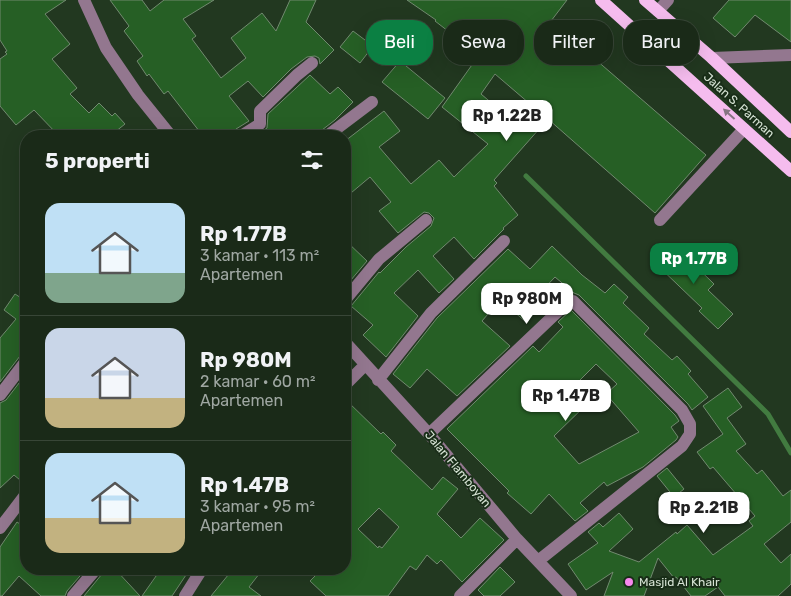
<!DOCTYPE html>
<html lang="id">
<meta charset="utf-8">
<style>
:root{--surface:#1a2a18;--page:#233221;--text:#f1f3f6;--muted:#9fa7a2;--line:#384637;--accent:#0b8043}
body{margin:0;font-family:Rubik,sans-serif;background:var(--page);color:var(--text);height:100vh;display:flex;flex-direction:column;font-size:19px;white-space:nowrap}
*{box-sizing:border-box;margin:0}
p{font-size:16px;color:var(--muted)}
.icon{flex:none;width:28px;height:28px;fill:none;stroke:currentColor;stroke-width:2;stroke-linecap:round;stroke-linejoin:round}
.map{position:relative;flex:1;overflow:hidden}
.details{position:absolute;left:20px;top:130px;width:331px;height:445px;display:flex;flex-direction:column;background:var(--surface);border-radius:20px;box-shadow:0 5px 20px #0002,0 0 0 1px var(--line)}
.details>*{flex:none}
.banner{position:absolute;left:366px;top:20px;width:349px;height:45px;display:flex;gap:10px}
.price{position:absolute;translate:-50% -42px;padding:0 11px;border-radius:10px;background:#fff;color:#222;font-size:16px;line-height:32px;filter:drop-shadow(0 1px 2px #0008)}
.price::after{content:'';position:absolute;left:50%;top:30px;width:15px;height:11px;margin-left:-8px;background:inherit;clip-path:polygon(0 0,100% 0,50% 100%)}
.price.selected{background:var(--accent);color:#fff}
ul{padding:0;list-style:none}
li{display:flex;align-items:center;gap:15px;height:125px;padding:0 25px}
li+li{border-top:1px solid var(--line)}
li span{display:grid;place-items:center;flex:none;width:140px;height:100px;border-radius:15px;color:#555}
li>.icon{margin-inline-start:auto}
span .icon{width:60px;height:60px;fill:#fffc;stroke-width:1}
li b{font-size:21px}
h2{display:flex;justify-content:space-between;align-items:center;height:60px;padding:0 25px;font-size:21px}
.pill{padding:0 18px;border-radius:20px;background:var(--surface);box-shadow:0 5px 20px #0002,0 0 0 1px var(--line);font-size:18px;line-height:45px}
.pill.selected{background:var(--accent);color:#fff}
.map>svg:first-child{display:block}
</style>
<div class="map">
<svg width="791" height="596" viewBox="0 0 791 596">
<rect width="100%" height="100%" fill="#223820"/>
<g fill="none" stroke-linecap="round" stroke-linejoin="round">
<path stroke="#427b40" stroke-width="5" d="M526,176L768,414L791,453"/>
</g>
<path fill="#265f25" stroke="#718a6f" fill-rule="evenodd" d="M0,0H66L45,14L70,44L52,59L77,88L70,94L89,113L99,103L112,116L115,113L125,124L110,136H59L34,110L16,125L0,106V59L7,54L5,52L7,51L0,40Z
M110,0H142L150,11L164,0H214L183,19L196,36L192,39L221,78L246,58L231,38L262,13L276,31L290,0H316L306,22L334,50L320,64L319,58L315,56L307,57L291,69L263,97L248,81L229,96L249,121L236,129L233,136H203L168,91L164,94L149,74L147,76L137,61L143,56L124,31L129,26Z
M407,0H567L551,21L706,155L655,213L548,119L494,180L497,183L494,186L518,215L503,228L504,229L474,259L454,237L433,256L454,279L439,293L418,270L394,293L418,316L386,357L363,335L373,325L351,306L379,272L380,273L406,247L431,226L434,218L429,213L424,212L398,233L379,211L391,202L370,177L345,198V141L384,111L400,131L379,147L411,184L439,160L454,177L488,144L442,107L479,55L435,21L436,20ZM495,74L530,104L514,122L481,94Z
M729,0H791V42L755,15L735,37L713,18Z
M353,31L373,46L360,63L340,47Z
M400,61L445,98L428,119L382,82Z
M310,75L330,94L338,87L353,102L335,120L322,130L319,136H256L267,128L268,114Z
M345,240L367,261L345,287Z
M673,244L714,284L708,290L733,314L718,329L699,311L702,308L655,263Z
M552,246L582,275L605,293L614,284L628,297L623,303L649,328L644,334L672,360L677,356L691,371L688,374L708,397L692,410L688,404L579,295L574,293L555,277L536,297L543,303L526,322L500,300L482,321L510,346L457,396L427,369L410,388L393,374L437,318L508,249L530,269Z
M15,294L26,301V353L20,356L0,382V338L16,319L4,310Z
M571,310L675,415L679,421L671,427L678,437L676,440L643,467L607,486L604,482L580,503L588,511L575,521L549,494L531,514L507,493L509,491L447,429L533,346L539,352L563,327L558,322ZM596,364L617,384L606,394L639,432L579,464L554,436L589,402L573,387Z
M26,374V485L14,475L0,488V403L6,400Z
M728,388L742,407L727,418L746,444L736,451L757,474L762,470L783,496L791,490V522L764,544L781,563L791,554V584L778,596H725L718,587L705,596H691L676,577L674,578L658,558L644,596H604L613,572L586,590L568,564L598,543L588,532L599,523L603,527L619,513L633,529L609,551L639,562L676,532L677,534L687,525L713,555L753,526L749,521L755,516L713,467L710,469L697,452L723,434L703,406Z
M345,399L381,434L383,432L396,445L391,451L432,490L443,477L458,489L437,514L461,538L480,518L504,540L462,582L441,560L437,564L427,555L416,570L410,566L388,596H326L310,581L322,569H345ZM379,508L399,527L382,548L379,546L378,548L358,529Z
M667,468L684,489L674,497L657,476Z
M17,522L26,528V569H86L67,591L65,596H41L19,576L2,596H0V547Z
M500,567L515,582L500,596H484L478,590Z
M104,569H115L140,596H84L102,574Z
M161,569H190L172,596H142Z
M233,569H263L249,587L261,596H211Z"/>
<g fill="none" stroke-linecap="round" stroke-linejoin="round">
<path stroke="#93778f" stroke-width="12" d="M84,0L106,48L138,95L171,136
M658,11L668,0
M712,58L791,55
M241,136L260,124V111L297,75L312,63
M327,136L372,102
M660,220L744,129
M345,300L379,259L426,220
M345,342L429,434L517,539L571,596
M378,380L431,313L504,241
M345,385L365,365
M0,395L26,361
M429,434L569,301H573L682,410L690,424V434L682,446L538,561
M0,528L26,494
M73,596L96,569
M185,596L202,569
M460,596L517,539"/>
<path stroke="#f5bcee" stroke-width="12" d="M601,0L791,171
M645,0L712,58L791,132"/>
</g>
<defs><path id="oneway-solid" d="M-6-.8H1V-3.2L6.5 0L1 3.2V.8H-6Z" transform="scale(1.25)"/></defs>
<use fill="#867482" href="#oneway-solid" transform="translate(729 114) rotate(-138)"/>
<circle fill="#f788ec" stroke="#182d17" stroke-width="2" cx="629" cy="582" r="5"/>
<g text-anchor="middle" stroke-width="4" stroke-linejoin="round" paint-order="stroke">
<g font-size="12" fill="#d6e3d4" stroke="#182d17">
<text transform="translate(739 105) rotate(42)" y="4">Jalan S. Parman</text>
<text transform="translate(458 469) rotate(50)" y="4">Jalan Flamboyan</text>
</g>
<g font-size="12" fill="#d6e3d4" stroke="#182d17" text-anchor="start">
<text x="639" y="586">Masjid Al Khair</text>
</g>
</g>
</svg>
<b class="price" style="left:507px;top:142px">Rp 1.22B</b>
<b class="price selected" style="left:694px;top:285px">Rp 1.77B</b>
<b class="price" style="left:527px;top:325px">Rp 980M</b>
<b class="price" style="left:566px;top:422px">Rp 1.47B</b>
<b class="price" style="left:704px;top:534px">Rp 2.21B</b>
<div class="banner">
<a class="pill selected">Beli</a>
<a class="pill">Sewa</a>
<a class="pill">Filter</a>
<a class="pill">Baru</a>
</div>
<section class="details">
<h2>5 properti<svg class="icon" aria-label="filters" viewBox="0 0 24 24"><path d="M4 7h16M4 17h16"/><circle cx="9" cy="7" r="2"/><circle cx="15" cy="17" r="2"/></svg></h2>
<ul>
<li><span style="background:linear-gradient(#bfe0f5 70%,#7fa58c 0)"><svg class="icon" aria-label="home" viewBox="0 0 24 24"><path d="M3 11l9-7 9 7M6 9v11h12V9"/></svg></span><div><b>Rp 1.77B</b><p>3 kamar · 113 m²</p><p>Apartemen</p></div></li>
<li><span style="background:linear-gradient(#c9d6e8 70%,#c2b280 0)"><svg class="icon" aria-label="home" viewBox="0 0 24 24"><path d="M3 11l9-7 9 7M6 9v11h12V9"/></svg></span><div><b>Rp 980M</b><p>2 kamar · 60 m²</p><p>Apartemen</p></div></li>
<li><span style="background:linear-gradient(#bfe0f5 65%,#c2b280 0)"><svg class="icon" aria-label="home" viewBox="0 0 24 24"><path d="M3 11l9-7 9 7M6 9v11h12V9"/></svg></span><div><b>Rp 1.47B</b><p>3 kamar · 95 m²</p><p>Apartemen</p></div></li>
</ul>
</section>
</div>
